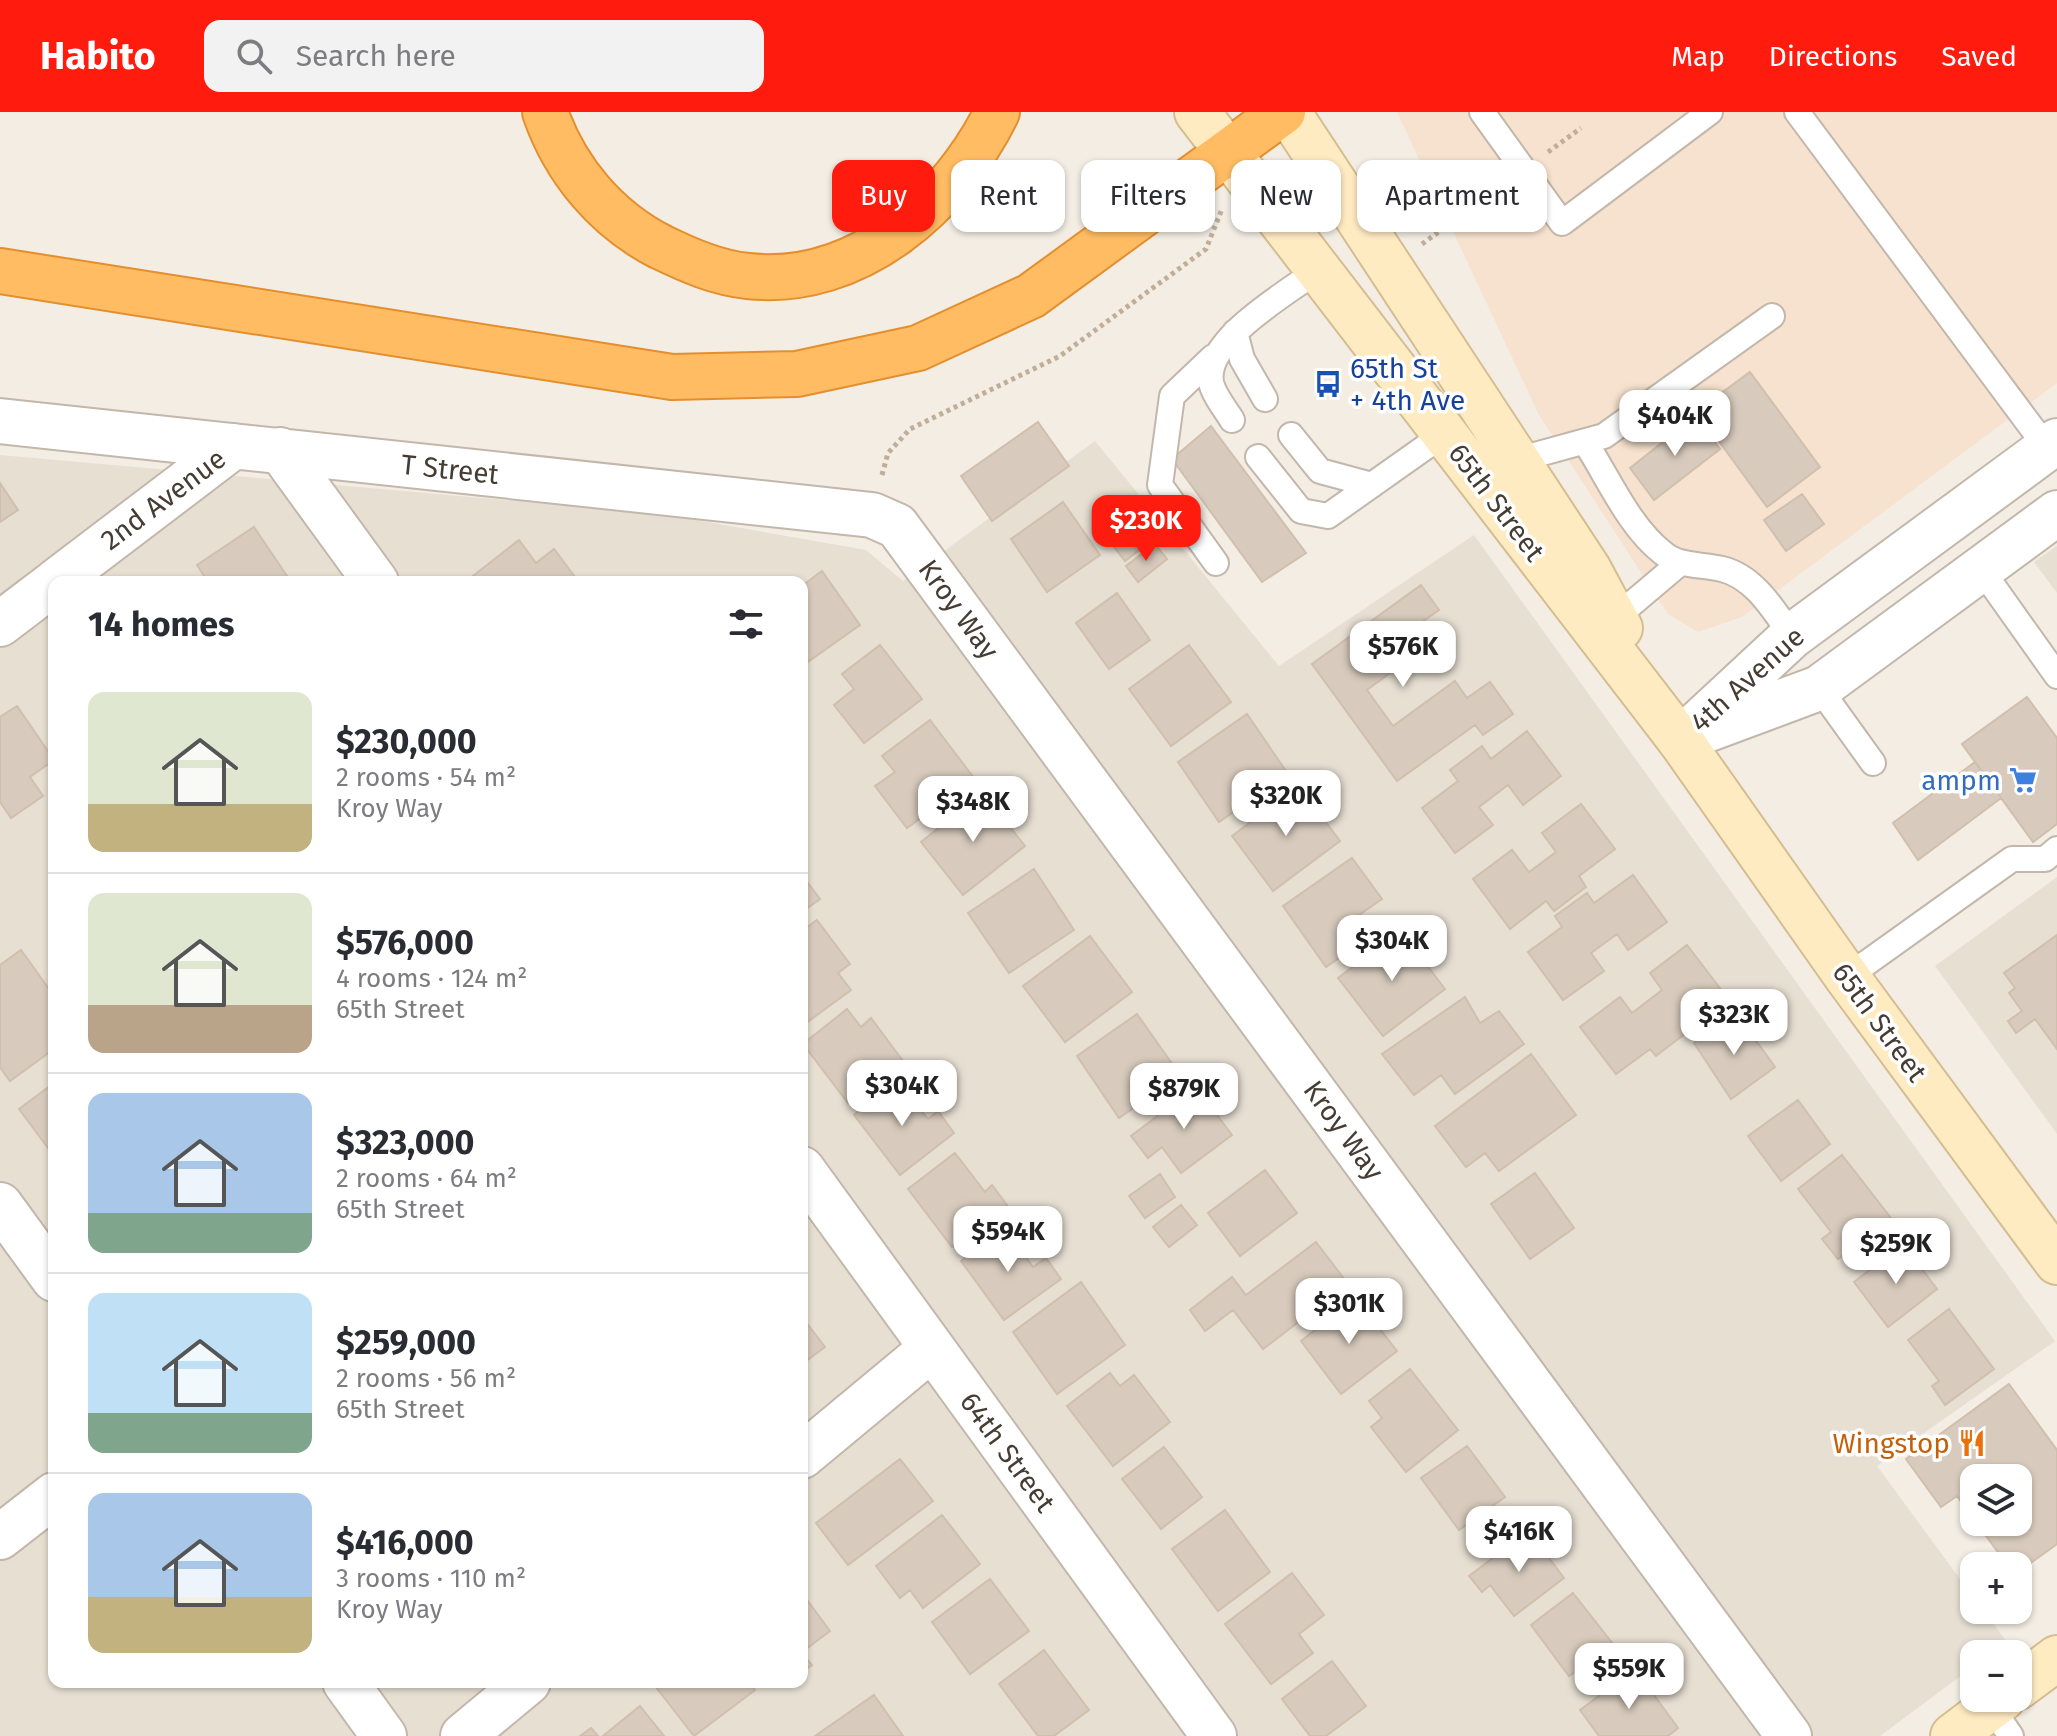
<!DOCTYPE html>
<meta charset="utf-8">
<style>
:root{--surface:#fff;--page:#f2f2f3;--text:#2b2b33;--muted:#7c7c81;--line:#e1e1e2;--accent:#ff1c0f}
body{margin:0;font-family:"Fira Sans",sans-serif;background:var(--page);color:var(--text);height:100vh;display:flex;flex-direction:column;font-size:30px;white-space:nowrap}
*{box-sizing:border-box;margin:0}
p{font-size:26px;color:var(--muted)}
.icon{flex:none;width:44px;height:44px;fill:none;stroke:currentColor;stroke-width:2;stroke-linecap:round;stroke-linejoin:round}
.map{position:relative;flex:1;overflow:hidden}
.sheet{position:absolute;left:48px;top:464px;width:760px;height:1112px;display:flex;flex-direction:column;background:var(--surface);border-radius:16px;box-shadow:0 2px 6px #0004}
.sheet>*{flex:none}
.top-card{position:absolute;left:832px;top:48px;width:760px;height:72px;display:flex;gap:16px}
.fabs{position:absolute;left:1960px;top:1352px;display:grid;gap:16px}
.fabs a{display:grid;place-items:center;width:72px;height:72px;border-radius:16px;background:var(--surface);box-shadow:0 2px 6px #0004;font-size:40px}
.price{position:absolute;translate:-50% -68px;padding:0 18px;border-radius:16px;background:#fff;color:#222;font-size:26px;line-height:52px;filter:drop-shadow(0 2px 4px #0008)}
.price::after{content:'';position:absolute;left:50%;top:48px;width:24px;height:18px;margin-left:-12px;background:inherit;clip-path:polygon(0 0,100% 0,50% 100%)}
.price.active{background:var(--accent);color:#fff}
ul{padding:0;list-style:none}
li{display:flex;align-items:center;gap:24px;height:200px;padding:0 40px}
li+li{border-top:2px solid var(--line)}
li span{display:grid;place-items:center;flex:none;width:224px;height:160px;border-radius:16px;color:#555}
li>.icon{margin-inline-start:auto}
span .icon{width:96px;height:96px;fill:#fffc;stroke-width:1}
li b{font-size:34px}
h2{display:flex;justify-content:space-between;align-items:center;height:96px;padding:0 40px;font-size:34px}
.pill{padding:0 28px;border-radius:16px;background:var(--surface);box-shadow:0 2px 6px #0004;font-size:28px;line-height:72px}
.pill.active{background:var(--accent);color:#fff}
header{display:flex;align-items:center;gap:48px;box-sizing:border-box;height:112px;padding:0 40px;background:var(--accent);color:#fff}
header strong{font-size:38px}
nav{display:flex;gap:44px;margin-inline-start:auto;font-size:28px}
.search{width:560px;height:72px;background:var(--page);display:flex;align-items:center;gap:20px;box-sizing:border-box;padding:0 28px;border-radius:16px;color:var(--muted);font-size:30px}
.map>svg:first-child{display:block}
</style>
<header>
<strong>Habito</strong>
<div class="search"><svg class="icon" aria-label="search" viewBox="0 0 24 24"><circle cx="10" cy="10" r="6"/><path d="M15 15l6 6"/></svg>Search here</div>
<nav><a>Map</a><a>Directions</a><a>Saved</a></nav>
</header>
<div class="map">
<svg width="2057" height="1624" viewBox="0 0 2057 1624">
<rect width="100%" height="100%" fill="#f3ede4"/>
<path fill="#e7dfd2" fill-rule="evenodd" d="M1095,329L1279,554L1474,423L2055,1229L1877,1354L1974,1486V1498H1983L2006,1529L1989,1542H1974V1554L1880,1624H0V343L662,402L866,438L903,469ZM54,470H802V1570H54Z
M2057,434V481L2034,450Z
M2057,765V1022L1935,854Z"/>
<path fill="#f6e2ce" d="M1397,0H2057V271L1742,505L1698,520L1668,502L1539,303Z"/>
<path fill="#d8cbbd" stroke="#d0bfad" stroke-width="2" d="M1750,260L1820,355L1767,395L1697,299Z
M1695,305L1720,337L1654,388L1630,356Z
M1038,310L1069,354L992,409L961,364Z
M1211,314L1306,441L1262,470L1172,347Z
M0,371L18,398L0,410Z
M1802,382L1824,412L1786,439L1764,408Z
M1063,390L1100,443L1047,480L1011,427Z
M1150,402L1164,419L1125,449L1111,431Z
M254,415L291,470H208L197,453Z
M519,428L536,451L554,437L575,465L569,470H477L473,464Z
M1155,432L1167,447L1138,470L1126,454Z
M822,459L860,513L802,554V474Z
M1421,473L1439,498L1415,515L1428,533L1367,578L1393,614L1455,569L1467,586L1490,570L1513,602L1483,623L1475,613L1397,669L1312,552Z
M1117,481L1150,528L1109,557L1076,511Z
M880,533L922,587L864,631L834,593L854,577L842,562Z
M1189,533L1231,590L1171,634L1129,577Z
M2027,585L2057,626V712L2033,730L1962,632Z
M17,594L54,648L30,665L43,684L11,706L0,690V605Z
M1247,602L1288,662L1219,710L1178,650Z
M930,608L974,666L907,716L875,674L895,660L882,644Z
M1527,619L1561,664L1523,693L1508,673L1479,695L1493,713L1455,741L1422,696L1458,669L1450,658L1482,634L1491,647Z
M1975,650L2001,686L1918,748L1893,711Z
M1299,674L1340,729L1273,779L1232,724Z
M983,681L1025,734L963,783L921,730Z
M1581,692L1615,737L1579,764L1586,775L1554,799L1546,789L1510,817L1473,767L1512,738L1529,760L1556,740L1542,721Z
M1352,746L1382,787L1343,814L1357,833L1326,855L1283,794Z
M1034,757L1074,818L1009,861L968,801Z
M802,763L820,787L802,800Z
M1633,763L1667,810L1628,838L1617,822L1591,841L1604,859L1563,888L1528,840L1562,815L1555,804L1587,781L1594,791Z
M817,808L850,852L838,861L851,878L802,914V819Z
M1401,819L1445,877L1383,924L1338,866Z
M2057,823V937L2035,907L2016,921L2008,909L2022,899L2009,881L2015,876L2004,861Z
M1090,824L1132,880L1065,930L1023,874Z
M1687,833L1729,888L1656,944L1650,937L1616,962L1580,915L1620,885L1632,901L1662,878L1650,861Z
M21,838L54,884V937L10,969L0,955V853Z
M1465,885L1480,911L1499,899L1524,932L1455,982L1441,963L1414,983L1382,942Z
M847,897L861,915L871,906L903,949L848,991L803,932Z
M1137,902L1180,963L1119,1006L1077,944Z
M1733,903L1749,926L1752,923L1775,955L1731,987L1694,931Z
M1531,942L1576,1003L1499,1059L1485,1041L1466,1055L1435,1014Z
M898,969L928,1007L938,999L954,1021L900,1063L854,1003Z
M54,971V1037L51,1040L19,997Z
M1196,975L1232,1023L1181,1061L1162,1035L1148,1046L1131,1024Z
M1798,988L1830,1032L1781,1069L1748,1024Z
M955,1041L985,1080L992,1073L1007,1093L952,1135L908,1077Z
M1842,1043L1891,1106L1838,1147L1822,1127L1831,1120L1798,1077Z
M1265,1058L1297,1101L1240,1144L1208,1101Z
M1535,1061L1574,1116L1530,1147L1491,1092Z
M1160,1062L1175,1085L1145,1106L1129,1084Z
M1181,1093L1197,1113L1169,1135L1153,1115Z
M1005,1116L1033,1155L1046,1146L1061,1167L1004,1208L961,1149Z
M1316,1130L1348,1172L1263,1237L1233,1198L1205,1219L1190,1198L1232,1165L1246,1183Z
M1903,1132L1937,1177L1888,1215L1854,1170Z
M1081,1170L1125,1233L1057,1282L1013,1220Z
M1356,1186L1397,1239L1341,1282L1301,1229Z
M1949,1197L1994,1257L1945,1293L1932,1274L1939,1269L1908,1228Z
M802,1205L825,1235L802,1252Z
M1410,1257L1458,1318L1406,1360L1371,1315L1382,1306L1369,1289Z
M1110,1261L1120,1274L1134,1263L1170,1310L1113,1354L1067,1294Z
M2009,1272L2057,1338V1432L2018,1460V1454H2008L1976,1410H2018V1366H1974V1407L1957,1384L1941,1395L1906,1347Z
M1467,1334L1505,1385L1459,1418L1421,1366Z
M1164,1335L1202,1385L1161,1417L1122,1367Z
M900,1347L933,1389L848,1453L816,1411Z
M1225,1398L1270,1460L1218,1499L1172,1437Z
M942,1403L980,1452L923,1496L910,1478L900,1486L876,1454Z
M1529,1419L1564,1466L1514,1504L1490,1473L1482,1480L1469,1464Z
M1292,1461L1324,1503L1299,1522L1313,1541L1271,1572L1225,1512Z
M990,1467L1029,1519L970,1562L932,1510Z
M802,1481L830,1519L802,1540Z
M1573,1481L1613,1532L1569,1564L1531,1513Z
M1044,1538L1089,1598L1054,1624H1038L999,1572Z
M802,1541L812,1553L802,1560Z
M1332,1549L1366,1594L1326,1624H1310L1282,1587Z
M1635,1557L1678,1616L1668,1624H1599L1580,1598Z
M652,1570H749L755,1578L694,1624Z
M874,1583L903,1624H815Z
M640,1594L664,1624H603Z
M591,1616L598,1624H580Z"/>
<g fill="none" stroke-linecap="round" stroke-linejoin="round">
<g stroke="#c2b7aa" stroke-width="28">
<path id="lane" d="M1482,0L1562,111L1710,0
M1797,0L2047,336
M1235,220L1242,247L1265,287
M1213,245L1172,284L1160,373L1216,451
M1232,308C1226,298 1213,282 1211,270C1204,228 1287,181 1318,158
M1291,323L1320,359L1372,373
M1585,330C1608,365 1629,415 1663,441C1679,455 1702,452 1722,457C1755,465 1774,499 1792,524
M1258,345L1301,399L1328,404L1444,322
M1517,348L1604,324L1772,204
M1981,457L2057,564
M1609,511L1680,451
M1819,576L1873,651
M1847,865L2012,747H2045L2057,737
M1991,1595L2011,1624"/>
</g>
<g stroke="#c2b7aa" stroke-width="48">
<path id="street" d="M0,309L872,403L897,414L1789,1624
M280,338L376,470
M55,470L234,334
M0,512L54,471
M1701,620L1819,576L2057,401
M1680,628L1792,524L2057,329
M802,1057L1214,1624
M0,1093L54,1167
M802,1344L932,1236
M0,1425L54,1383
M345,1570L384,1624
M463,1624L528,1570"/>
</g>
<g stroke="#d5bd92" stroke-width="48">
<path id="secondary" d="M1197,0L1680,628L1847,865L2057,1150
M1288,0L1589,458L1620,516
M2018,1575L2057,1546
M1953,1624L2003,1586"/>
</g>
<g stroke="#e38f2f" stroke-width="48">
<path id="highway" d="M545,0C565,58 606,107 661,135C688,148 717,161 748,164C857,176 952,92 997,0
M0,159L672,265L797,262L918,236L1031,184L1283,0"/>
</g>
<path stroke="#c1ae98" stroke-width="5" stroke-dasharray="4 4" stroke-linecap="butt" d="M1548,40L1581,16
M1422,132L1498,77
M882,363L888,341L910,317L1060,244L1206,137L1222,97"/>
<use href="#lane" stroke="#fff" stroke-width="24"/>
<use href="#street" stroke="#fff" stroke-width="44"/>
<use href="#secondary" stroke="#ffebc2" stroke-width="44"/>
<use href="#highway" stroke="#ffbc63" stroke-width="44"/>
</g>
<defs>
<g id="bus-bare" transform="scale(2.16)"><path d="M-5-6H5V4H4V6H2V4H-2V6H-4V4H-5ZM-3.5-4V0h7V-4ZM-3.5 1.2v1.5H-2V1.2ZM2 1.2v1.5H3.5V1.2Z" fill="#1a4fb4" stroke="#fff" stroke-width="2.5" paint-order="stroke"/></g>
<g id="supermarket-bare" transform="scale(2.16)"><path d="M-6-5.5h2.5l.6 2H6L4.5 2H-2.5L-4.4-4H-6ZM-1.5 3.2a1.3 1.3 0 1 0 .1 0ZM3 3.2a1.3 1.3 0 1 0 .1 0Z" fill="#3f7fe0" stroke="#fff" stroke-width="2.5" paint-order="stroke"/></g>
<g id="restaurant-bare" transform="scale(2.16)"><path d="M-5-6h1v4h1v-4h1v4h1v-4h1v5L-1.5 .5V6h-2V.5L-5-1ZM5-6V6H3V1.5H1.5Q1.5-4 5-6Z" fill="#e8710a" stroke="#fff" stroke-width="2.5" paint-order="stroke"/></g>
</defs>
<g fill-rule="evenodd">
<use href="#bus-bare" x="1328" y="272"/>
<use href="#supermarket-bare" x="2023" y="668"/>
<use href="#restaurant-bare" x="1972" y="1331"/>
</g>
<g text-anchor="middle" stroke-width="7" stroke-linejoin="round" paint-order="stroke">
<g font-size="28" fill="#164399" stroke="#fff" text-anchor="start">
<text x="1350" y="266">65th St<tspan x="1350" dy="32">+ 4th Ave</tspan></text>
</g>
<g font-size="28" fill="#453d34" stroke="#fff">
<text transform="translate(450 357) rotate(6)" y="10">T Street</text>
<text transform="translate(163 387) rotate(-37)" y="10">2nd Avenue</text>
<text transform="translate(1497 390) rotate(53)" y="10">65th Street</text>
<text transform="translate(959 497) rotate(54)" y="10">Kroy Way</text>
<text transform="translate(1747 567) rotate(-42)" y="10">4th Avenue</text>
<text transform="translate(1880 910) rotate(54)" y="10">65th Street</text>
<text transform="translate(1344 1018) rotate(54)" y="10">Kroy Way</text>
<text transform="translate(1008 1340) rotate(54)" y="10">64th Street</text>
</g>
<g font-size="28" fill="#366cbe" stroke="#fff" text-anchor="end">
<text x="2001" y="678">ampm</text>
</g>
<g font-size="28" fill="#c56008" stroke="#fff" text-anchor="end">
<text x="1950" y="1341">Wingstop</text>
</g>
</g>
</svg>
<div class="fabs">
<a><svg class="icon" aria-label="layers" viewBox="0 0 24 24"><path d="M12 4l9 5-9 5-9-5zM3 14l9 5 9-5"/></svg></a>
<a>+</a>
<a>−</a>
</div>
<b class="price" style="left:1675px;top:346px">$404K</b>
<b class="price active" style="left:1146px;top:451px">$230K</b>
<b class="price" style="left:1403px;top:577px">$576K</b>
<b class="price" style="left:1286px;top:726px">$320K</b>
<b class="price" style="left:973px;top:732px">$348K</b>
<b class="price" style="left:1392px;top:871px">$304K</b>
<b class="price" style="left:1734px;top:945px">$323K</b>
<b class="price" style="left:902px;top:1016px">$304K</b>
<b class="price" style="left:1184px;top:1019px">$879K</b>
<b class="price" style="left:1008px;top:1162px">$594K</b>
<b class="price" style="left:1896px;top:1174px">$259K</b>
<b class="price" style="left:1349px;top:1234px">$301K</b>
<b class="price" style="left:1519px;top:1462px">$416K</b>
<b class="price" style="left:1629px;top:1599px">$559K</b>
<div class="top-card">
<a class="pill active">Buy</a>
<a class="pill">Rent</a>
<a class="pill">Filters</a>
<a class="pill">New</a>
<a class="pill">Apartment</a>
</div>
<section class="sheet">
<h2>14 homes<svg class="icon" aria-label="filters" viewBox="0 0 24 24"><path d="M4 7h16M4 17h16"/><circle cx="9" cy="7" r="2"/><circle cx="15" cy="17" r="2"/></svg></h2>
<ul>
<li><span style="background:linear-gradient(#dfe7d0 70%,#c2b280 0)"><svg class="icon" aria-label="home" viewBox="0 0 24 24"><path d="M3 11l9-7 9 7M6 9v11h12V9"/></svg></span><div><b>$230,000</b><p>2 rooms · 54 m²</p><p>Kroy Way</p></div></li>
<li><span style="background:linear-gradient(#dfe7d0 70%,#b9a48a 0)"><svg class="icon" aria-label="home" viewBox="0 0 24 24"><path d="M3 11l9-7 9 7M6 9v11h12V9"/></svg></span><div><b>$576,000</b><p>4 rooms · 124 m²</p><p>65th Street</p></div></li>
<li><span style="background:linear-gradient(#a9c7e8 75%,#7fa58c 0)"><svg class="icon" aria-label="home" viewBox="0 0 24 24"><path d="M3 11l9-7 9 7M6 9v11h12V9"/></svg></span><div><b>$323,000</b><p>2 rooms · 64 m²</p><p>65th Street</p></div></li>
<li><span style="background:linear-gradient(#bfe0f5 75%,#7fa58c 0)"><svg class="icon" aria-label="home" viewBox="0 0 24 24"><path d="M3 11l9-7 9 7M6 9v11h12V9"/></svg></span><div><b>$259,000</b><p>2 rooms · 56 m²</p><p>65th Street</p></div></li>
<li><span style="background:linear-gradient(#a9c7e8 65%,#c2b280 0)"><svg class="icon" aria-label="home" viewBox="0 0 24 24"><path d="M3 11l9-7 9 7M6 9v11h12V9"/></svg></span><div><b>$416,000</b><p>3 rooms · 110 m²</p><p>Kroy Way</p></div></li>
</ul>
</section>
</div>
